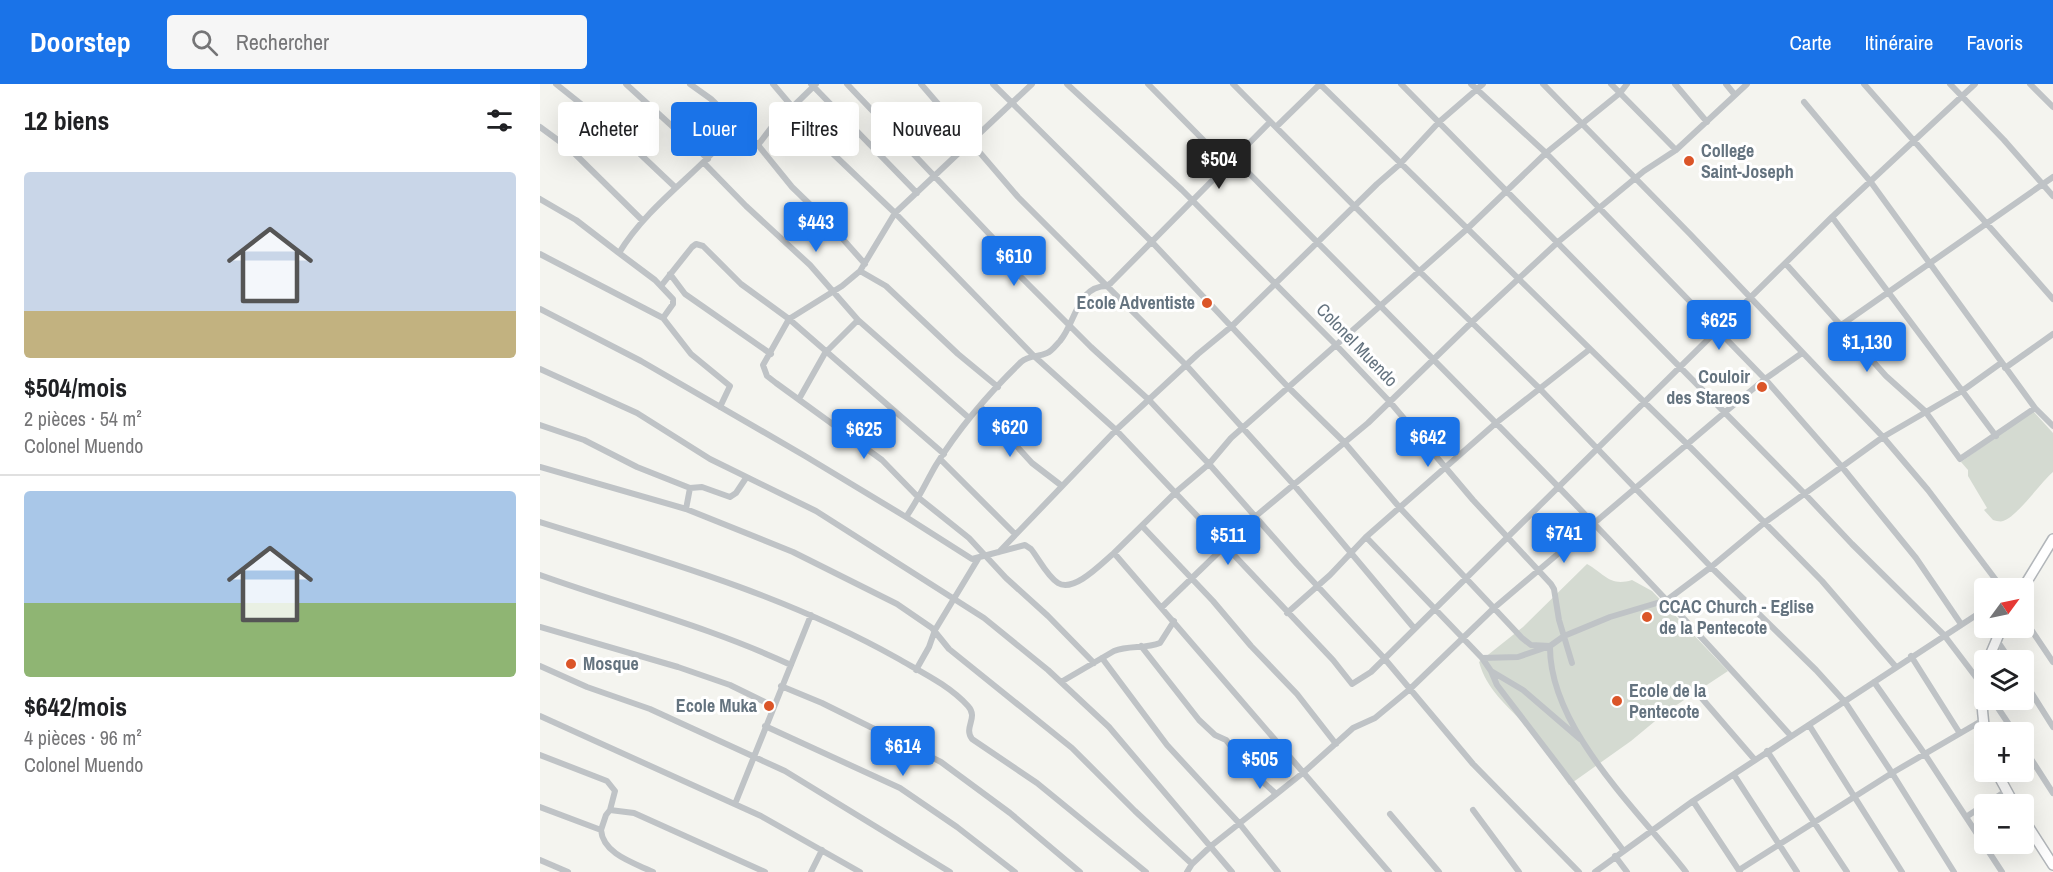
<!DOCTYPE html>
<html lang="fr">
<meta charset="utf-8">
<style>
:root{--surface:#fff;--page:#f6f6f6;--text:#202124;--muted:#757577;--line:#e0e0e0;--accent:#1a73e8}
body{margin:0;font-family:"Archivo Narrow",sans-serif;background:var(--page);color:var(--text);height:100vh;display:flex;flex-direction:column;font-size:22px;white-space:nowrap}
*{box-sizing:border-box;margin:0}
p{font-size:20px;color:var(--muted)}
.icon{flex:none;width:33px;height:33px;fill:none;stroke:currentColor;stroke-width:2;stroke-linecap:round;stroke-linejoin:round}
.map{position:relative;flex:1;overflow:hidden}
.details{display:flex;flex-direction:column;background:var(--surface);width:540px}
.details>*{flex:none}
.top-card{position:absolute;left:18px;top:18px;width:570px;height:54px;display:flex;gap:12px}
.needle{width:39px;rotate:57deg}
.fabs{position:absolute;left:1434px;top:494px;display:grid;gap:12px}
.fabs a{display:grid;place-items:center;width:60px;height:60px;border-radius:6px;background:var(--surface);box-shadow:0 6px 24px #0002;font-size:30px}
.price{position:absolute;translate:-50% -51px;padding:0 14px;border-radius:6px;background:var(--accent);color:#fff;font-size:20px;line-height:39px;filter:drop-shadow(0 2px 3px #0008)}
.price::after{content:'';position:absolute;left:50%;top:36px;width:18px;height:14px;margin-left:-9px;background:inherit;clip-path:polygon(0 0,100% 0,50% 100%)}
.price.active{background:#222;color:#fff}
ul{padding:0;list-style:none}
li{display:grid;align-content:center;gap:12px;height:318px;padding:0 24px}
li+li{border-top:2px solid var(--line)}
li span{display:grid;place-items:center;height:186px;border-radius:6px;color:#555}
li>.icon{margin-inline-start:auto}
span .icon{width:108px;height:108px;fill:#fffc;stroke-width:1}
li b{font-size:26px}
h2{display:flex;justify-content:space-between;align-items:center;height:72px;padding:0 24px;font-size:26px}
.pill{padding:0 21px;border-radius:6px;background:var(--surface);box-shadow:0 6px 24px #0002;font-size:21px;line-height:54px}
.pill.active{background:var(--accent);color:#fff}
header{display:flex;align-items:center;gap:36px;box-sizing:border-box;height:84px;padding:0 30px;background:var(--accent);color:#fff}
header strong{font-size:28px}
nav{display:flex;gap:33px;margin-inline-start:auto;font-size:21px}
.search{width:420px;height:54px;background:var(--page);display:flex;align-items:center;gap:15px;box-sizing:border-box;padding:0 21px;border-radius:6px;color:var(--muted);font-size:22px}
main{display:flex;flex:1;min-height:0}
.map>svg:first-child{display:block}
</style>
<header>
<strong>Doorstep</strong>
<div class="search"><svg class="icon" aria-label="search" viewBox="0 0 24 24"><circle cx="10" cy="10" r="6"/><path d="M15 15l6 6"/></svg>Rechercher</div>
<nav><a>Carte</a><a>Itinéraire</a><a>Favoris</a></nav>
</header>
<main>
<section class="details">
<h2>12 biens<svg class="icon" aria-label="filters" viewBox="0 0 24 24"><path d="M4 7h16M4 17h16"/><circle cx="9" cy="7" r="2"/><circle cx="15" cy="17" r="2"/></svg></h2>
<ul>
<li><span style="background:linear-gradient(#c9d6e8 75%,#c2b280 0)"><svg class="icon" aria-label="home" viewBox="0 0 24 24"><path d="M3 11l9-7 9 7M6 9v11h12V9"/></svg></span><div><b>$504/mois</b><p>2 pièces · 54 m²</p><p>Colonel Muendo</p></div></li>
<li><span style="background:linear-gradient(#a9c7e8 60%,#8fb573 0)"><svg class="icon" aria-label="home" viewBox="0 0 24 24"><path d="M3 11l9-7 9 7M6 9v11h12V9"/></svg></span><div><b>$642/mois</b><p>4 pièces · 96 m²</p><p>Colonel Muendo</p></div></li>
</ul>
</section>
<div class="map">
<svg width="1513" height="788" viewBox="0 0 1513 788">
<rect width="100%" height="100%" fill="#f4f4ef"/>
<path fill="#d4dad1" d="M1493,327L1513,349V388C1500,399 1477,433 1463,437C1461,438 1456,437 1453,436L1444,426L1447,424L1428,392V386L1421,378Z
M1047,480C1065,490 1070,503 1092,496L1112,507L1188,587L1126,628L1091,657L1029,701C1015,681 1001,660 985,641C966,620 947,606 939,578L983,543Z"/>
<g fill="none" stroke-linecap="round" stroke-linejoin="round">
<g stroke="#b2b6ba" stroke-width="12">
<path id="secondary" d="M1483,504L1513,455
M1448,576L1462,543
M1444,589C1440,608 1442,628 1445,648
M1456,687L1474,720
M1484,736L1513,781"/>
</g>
<path stroke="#bfc3c6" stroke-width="6" d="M16,0L80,51L136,104
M86,0L168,75
M150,0L171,15L218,61
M233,0L288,65L355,129L494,272L576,346L793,576L812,600L831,588L1292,133L1435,0
M271,0L377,109
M276,0L231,44L218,61L252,103L285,135L325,180
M307,0L453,154L476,188L551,263L609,316L669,380L757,480L844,574L933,680L1039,788
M381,0L478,113L646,281L754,401L874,544
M453,0L611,157L749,304L804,358L860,424L982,554L991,561L1010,562C1009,644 1098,726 1146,788
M492,0L355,129L320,187L302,202L249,235L223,281L227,292L236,299L342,376L379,414L429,454L466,494L508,532L554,579
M527,0L642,106L796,261L850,318L933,416L1011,500L1014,505L1019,536L1032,579
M608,0L688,81
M693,0L878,186L1000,305L1171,483L1276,586L1305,618L1352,689L1199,786
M780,0L1148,361L1282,497L1356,583
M861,0L1264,409L1312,460L1404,551L1442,601
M931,0L1006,69L1225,295L1302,383L1376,474L1421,540
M1003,0L1150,150L1343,353L1388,406L1462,504
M1071,0L1136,66
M1135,0L1167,38
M1186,0L1195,11
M1324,0L1513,215
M1410,0L1464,56L1513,112
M1490,0L1513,23
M1264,18L1330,97L1495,324L1513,342
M0,43L30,65L103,137
M736,43L780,0
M694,74C882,265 1073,452 1251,652
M164,79L206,122L270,181L318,236L429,334
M0,115L36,136L79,169
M1292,133L1456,352
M0,170L123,234L151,270L190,302L180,323
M1246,180L1346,292L1385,327L1420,375L1495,324
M320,187L346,202L418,270L458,303
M130,190L145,210L231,270
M121,202L152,163L156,160L163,162L201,200L249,235L404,370
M0,225L101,277L265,372L366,433L432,475L485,461L491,465C499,475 507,492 518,499C534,509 562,479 574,469L849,788
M123,234L133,220V215L115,196L79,169C109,119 162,87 198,41
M1300,242L1513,93
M1465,284L1513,250
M0,285L97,329L170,375L276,427L444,534L508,586L569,643L692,788
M259,315L285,269L318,236
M441,323L492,379L522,402
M0,341L44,356L97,383L150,404L162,403L190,413L196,409L206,394
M400,375L475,450
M0,383L146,425L253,468L357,520L392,544L409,565L532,664L595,727L652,780
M146,425L150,404
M366,433C378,416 386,398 396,381C419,344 449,309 481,278C489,271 498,273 507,269C512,267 516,261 520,257C536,238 537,202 567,202L571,199L730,38
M0,438C122,476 245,511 357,574C381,588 409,601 428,622C439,634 423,643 432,655L497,699L606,788
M602,442L673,517L711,562L757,610L796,660
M826,453L942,574L978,573L1010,562L1024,552L1070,533L1127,516L1171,483L1224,439L1343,353L1422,307L1461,279
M459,468L576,346L658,270L692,242L837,100L860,80L899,38L943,0
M574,469L636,408L669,380L691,354L927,145L1006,69L1080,9L1087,0
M0,491C84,521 170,543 251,581
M622,523L716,432L828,339L932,238L1018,158L1104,87L1136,66L1207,0
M747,529L790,491L826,453L956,339L1050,265
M1484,535L1513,578
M0,543L138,583L190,601L233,622
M1456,555L1470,576
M601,562L659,636L675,651L686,656L711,687L735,709
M1371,572L1419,648
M562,574L627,661L699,739L738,788
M942,574L951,587L983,606L1040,655
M0,582L47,603L110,625L245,687L410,788
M376,586L389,563L395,546L438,475
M951,587L957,601L1083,766
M1484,597L1513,643
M521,598L574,567C589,561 605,565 620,559L634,537
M1334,598L1384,669L1462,788
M241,602L282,619L401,678L470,729L540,788
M1159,611L1215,676
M1452,615L1474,648
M0,632L221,732L320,788
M1269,641L1362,788
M225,642L360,704L417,743L475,788
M1484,664L1513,709
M1227,667L1307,788
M0,671L67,697L75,707L70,726
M1194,691L1257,788
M1153,717L1200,788
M195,720L271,531
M1446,720L1466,707
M0,723L61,746L66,731L70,726L94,729L225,788
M933,726L979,788
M850,730L899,788
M1426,733L1444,721
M61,746C63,770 94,779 113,788
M1075,772L1087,788
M0,776L28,788
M271,788L282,766
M647,788L652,780L671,762L764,688L813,644L835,634L870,605L954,524L1184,329L1225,295L1262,269
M1055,788L1153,717L1444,526
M1414,788L1352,689L1443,636"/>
<use href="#secondary" stroke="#fff" stroke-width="9"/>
</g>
<g fill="#db5528" stroke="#fff" stroke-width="2">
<circle cx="1149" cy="77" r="6"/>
<circle cx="667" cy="219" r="6"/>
<circle cx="1222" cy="303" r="6"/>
<circle cx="1107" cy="533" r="6"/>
<circle cx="31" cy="580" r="6"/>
<circle cx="1077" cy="617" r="6"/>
<circle cx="229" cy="622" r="6"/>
</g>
<g text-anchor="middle" stroke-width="6" stroke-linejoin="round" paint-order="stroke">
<g font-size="18" font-weight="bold" fill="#64737f" stroke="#fff" text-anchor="start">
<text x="1161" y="73">College<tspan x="1161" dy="21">Saint-Joseph</tspan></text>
<text x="655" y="225" text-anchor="end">Ecole Adventiste</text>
<text x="1210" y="299" text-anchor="end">Couloir<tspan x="1210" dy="21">des Stareos</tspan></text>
<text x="1119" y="529">CCAC Church - Eglise<tspan x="1119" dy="21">de la Pentecote</tspan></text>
<text x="43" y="586">Mosque</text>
<text x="1089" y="613">Ecole de la<tspan x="1089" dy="21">Pentecote</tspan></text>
<text x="217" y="628" text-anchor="end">Ecole Muka</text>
</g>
<g font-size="18" fill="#64737f" stroke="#fff">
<text transform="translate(817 261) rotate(46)" y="6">Colonel Muendo</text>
</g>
</g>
</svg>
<div class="fabs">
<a><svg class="needle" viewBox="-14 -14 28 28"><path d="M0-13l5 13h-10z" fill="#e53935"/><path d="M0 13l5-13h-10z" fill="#757577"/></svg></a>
<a><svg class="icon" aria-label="layers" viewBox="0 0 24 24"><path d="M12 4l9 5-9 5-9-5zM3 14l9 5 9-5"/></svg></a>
<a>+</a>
<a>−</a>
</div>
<b class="price active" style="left:679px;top:106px">$504</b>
<b class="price" style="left:276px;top:169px">$443</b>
<b class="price" style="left:474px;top:203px">$610</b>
<b class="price" style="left:1179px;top:267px">$625</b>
<b class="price" style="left:1327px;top:289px">$1,130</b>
<b class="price" style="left:470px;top:374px">$620</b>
<b class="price" style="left:324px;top:376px">$625</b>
<b class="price" style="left:888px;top:384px">$642</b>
<b class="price" style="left:1024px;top:480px">$741</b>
<b class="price" style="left:688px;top:482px">$511</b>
<b class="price" style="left:363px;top:693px">$614</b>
<b class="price" style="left:720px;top:706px">$505</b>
<div class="top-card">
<a class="pill">Acheter</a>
<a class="pill active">Louer</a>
<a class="pill">Filtres</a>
<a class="pill">Nouveau</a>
</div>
</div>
</main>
